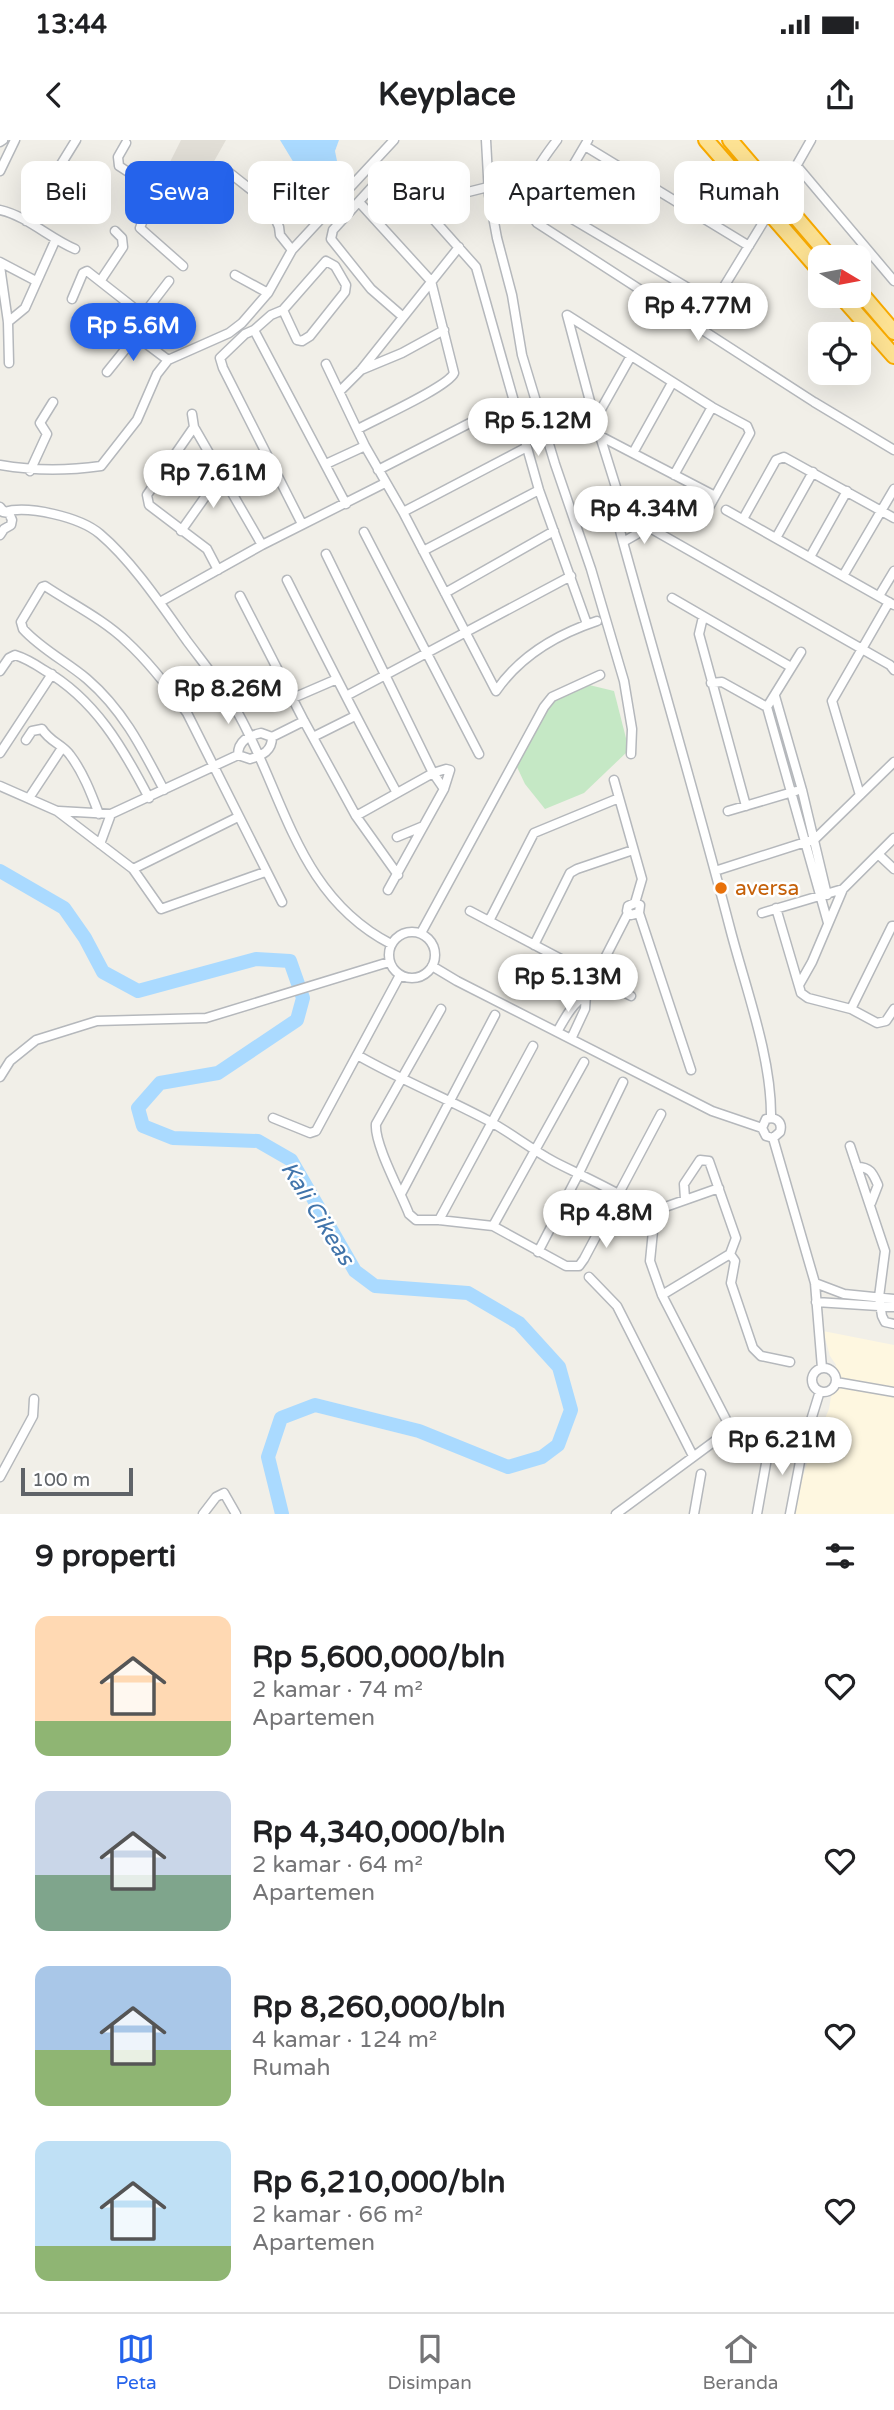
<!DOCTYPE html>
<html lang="id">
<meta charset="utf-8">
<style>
:root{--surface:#fff;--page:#f6f6f6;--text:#202124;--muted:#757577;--line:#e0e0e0;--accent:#2563eb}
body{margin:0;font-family:"Varela Round",sans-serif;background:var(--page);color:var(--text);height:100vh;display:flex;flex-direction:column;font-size:26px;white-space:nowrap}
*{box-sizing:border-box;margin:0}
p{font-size:23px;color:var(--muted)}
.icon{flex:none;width:38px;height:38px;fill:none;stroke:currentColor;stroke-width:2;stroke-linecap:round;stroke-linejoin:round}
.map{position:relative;height:1374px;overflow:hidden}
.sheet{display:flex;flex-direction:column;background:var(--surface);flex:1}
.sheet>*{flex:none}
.hud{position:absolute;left:21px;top:21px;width:852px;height:63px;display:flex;gap:14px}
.needle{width:46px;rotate:100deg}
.tools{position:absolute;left:808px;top:105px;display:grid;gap:14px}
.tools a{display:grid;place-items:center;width:63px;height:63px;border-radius:14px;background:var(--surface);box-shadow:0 7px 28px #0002;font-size:35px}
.scale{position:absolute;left:21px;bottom:18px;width:112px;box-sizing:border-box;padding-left:7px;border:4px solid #5f6368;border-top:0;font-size:19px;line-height:24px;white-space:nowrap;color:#5f6368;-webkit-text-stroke:5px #fff;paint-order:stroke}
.price{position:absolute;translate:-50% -60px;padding:0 16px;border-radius:24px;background:#fff;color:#222;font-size:23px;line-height:46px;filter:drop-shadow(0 2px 4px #0008)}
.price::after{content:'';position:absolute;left:50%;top:42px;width:21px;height:16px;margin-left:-10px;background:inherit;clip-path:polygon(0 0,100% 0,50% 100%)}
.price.current{background:var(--accent);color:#fff}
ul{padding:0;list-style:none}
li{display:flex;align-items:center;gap:21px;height:175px;padding:0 35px}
li span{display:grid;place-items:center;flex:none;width:196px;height:140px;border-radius:14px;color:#555}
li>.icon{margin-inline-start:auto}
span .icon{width:84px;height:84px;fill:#fffc;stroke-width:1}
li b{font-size:30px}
h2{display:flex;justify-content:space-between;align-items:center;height:84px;padding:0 35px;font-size:30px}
.tag{padding:0 24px;border-radius:14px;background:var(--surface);box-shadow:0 7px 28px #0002;font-size:24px;line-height:63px}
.tag.current{background:var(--accent);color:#fff}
.status{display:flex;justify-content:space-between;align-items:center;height:49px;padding:0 35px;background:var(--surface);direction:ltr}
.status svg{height:19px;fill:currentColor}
header{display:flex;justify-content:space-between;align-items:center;height:91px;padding:0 35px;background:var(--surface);font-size:32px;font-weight:700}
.tab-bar{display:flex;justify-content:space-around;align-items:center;height:98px;border-top:2px solid var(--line);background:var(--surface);font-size:19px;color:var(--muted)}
.tab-bar a{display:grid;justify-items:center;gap:4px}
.tab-bar .current{color:var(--accent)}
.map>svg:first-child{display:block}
</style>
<div class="status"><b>13:44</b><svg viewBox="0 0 49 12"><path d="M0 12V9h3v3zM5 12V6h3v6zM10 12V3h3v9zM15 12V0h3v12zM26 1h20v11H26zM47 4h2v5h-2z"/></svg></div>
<header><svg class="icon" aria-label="back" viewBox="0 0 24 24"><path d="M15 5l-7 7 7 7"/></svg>Keyplace<svg class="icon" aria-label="share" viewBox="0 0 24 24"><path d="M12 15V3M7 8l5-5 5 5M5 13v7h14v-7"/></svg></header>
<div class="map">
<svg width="894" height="1374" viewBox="0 0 894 1374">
<rect width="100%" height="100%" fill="#f1efe8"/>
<path fill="#fef7e0" d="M823,1191L894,1205V1374H791L811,1311L829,1269L836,1225L830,1216Z"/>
<path fill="#e1ded6" d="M181,0H226L199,48L186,54L160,42Z"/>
<path fill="#c5e8c5" d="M585,544L614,551L629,610L584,653L545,669L525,644L517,627L543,567Z"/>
<path fill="#aadaff" d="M280,0H339L335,11L337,21L350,31V39C344,50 331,72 317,71L313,67L300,33Z"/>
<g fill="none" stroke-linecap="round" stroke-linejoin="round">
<path stroke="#aadaff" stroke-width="14" d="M0,731L64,768L85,798L103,832L138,851L256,819L290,821L303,858L297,880L218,933L160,943L138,968L143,986L173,998L258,1001L291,1020L355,1131L375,1146L468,1153L519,1183L559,1227L571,1270L558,1305L542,1317L508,1327L419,1291L315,1265L281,1278L268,1317L282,1374"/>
<g stroke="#b5b8bc" stroke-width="11">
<path id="minor" d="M486,0L489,55L497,98L512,155L522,215L555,324L591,429L624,541L632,589L631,614
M557,0C540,23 513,55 537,83L814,262L894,310
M588,0L551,63L554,68L710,161L717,158L764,81
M0,2L3,0
M126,3L118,17L119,26L162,54
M585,6L749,106
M797,26L894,141
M0,31L15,0
M786,44L811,0
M205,51L214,63
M468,52L488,47
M489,55L496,56L528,48
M0,70C27,76 49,98 75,109
M26,81L76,0
M0,122L36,141
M0,126L8,182L9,223
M183,126L140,88C144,75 156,57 169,52L189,60L198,58L219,29L226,30L269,64L279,87L280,95L292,110
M235,135L268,153
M101,140L123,107L122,98L115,91
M72,159L83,133L87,131L143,175L144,182L136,196L168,220
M283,170L297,200L302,201L310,196L345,152L346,145L335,126L326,121L283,170L271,175L254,190L245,194L220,218L223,228L302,384
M143,175L169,141
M402,176L371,149L331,99L333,90L383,35L388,33L395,36L476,127L539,350L587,484
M689,180L703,157
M8,182L25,168L55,101
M254,190L346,364
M326,224L365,306L403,372L496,551C520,516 558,494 597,481
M361,230L402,213L444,190
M107,232L136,196
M340,251L361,230L459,107
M192,274L194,287L262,405
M595,280L631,216
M194,287L147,355L149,365L207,409L218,430
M358,289C376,279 448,247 454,233L431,141L359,62
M600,296L715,356
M633,313L672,243
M326,324L365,306
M0,325C34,331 66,331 101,326L137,280L157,234L168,220L229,193L242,183L268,153L292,110L394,0
M378,330L513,261
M30,331L47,294L40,283L53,262
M674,335L712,267L747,286L750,293L707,371
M0,367L4,372C28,365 80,377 100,394C132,421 162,466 187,501C205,525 224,548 239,575C285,658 298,756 391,804
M726,370L894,465
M403,372L527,307
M625,376L595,280L567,175L712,267
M743,379L776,320L784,317L894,378
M181,391L222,333
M364,392L479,614
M0,395L4,389L11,385L12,380L9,373L3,372
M776,398L813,332
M623,402L637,394L643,384
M423,411L539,350
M326,414L433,633L444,649
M810,417L847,351
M843,436L894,349
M287,440C323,512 359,583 397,653
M445,453L554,391
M240,456L304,581L356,676L398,735
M879,456L894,431
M672,458L791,527
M160,462L262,405L385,343
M703,477L699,494L746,666
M0,531L9,518L15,515C25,518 35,524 44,530C95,559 123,608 149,658
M711,543L722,542L767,567L801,512
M348,555L571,436
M775,556L802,650L827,755
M293,558L337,539
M767,567L828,783
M261,593L272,597C272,611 263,615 250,619L238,615C238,601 248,596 261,593Z
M272,597L304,581
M313,597L355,576
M26,600L32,591L42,589C50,602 62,604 70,615C83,632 91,653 99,674
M0,613L52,534
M614,640L642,739L635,763
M0,646L57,671L133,729L161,769L265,732
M164,650C142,608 123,570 87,539C67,522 41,509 23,489L21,482L42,447L45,446C72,464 103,479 127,502C150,523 169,548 187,573L282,762
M860,655L832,561L889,462
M29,658L62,608
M59,671L111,674L238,615
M728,671L796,651
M356,676L433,633L446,629L450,630L444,649L388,750
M397,697L421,687
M100,704L111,674
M878,714L894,729
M133,729L238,677
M715,731L815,699L894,622
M776,768L801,853L808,858L851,869
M470,771L631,856
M639,773L631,775L627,771L628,766L635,763L640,765L639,773L691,930
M762,773L843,749L894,698
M489,781L534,693L619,658
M894,786H892L851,869L877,883L886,881L894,869
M389 815a23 23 0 1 1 46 0a23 23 0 1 1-46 0Z
M421,793L544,567L552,557L600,535
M534,805L570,733L577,729L633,710
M432,826L457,841L712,971L762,988L766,996L773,998
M799,845L812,822L843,749
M441,869L376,984C374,1004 401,1053 409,1074L416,1080H439L493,1086L566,1126H579L584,1119L661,974
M557,892C565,878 572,864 586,855
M571,899L585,869L586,855L628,773
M359,916C401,940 446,958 489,981C511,993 531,1009 553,1021C575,1033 644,1062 654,1081L650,1121L662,1155L731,1289L770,1301L803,1306L820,1251
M0,937L10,921L36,900L97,881L206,878L389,822
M273,978L310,993L316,991L400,835
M771,978C772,919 746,849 731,792C697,661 659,532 623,402C621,393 615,381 625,376L643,384L890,525L894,530
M762,988L766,979C776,976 783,982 780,992L773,998
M773,998L815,1143L822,1228
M850,1006L885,1111L879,1157L882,1176L885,1182L894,1184
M857,1027C871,1027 873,1034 878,1045L871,1063
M401,1054L495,875
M668,1066L719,1048
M439,1080L533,906
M493,1086L584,922
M538,1112L578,1035L623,942
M730,1114L735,1121L731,1143L753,1208L761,1216L790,1222
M589,1137L617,1166L693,1316
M815,1143L844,1154L894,1159
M662,1155L730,1114L736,1098L709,1021L700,1020L684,1044L685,1059
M816,1162L894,1167
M812 1240a12 12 0 1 1 24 0a12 12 0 1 1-24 0Z
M836,1242L894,1252
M0,1337L33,1276L34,1259
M203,1374L216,1357L224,1353L236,1374
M616,1374L731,1289
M694,1374L701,1334
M757,1374L770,1301
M790,1374L803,1306"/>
</g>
<g stroke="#f9ab00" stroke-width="18">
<path id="motorway" d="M706,0L821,132
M730,0L830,117
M859,151L894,192
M841,156L894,216"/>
</g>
<use href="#minor" stroke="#fff" stroke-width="8"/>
<use href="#motorway" stroke="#fde293" stroke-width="14"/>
</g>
<circle fill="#e8710a" stroke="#fff" stroke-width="2.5" cx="721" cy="748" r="7"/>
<g text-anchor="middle" stroke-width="5" stroke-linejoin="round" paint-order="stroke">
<g font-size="21" fill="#c56008" stroke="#fff" text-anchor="start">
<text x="735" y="755">aversa</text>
</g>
<g font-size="23" font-style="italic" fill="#4174aa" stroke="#fff">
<text transform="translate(318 1073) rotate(58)" y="8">Kali Cikeas</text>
</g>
</g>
</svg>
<div class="tools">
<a><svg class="needle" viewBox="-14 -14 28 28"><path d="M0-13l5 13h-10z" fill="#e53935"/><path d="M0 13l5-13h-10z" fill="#757577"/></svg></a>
<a><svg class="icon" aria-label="locate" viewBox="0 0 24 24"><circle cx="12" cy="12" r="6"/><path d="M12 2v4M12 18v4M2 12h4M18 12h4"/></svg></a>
</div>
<div class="scale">100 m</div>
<b class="price" style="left:698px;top:203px">Rp 4.77M</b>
<b class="price current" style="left:133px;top:223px">Rp 5.6M</b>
<b class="price" style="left:538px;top:318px">Rp 5.12M</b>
<b class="price" style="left:213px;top:370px">Rp 7.61M</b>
<b class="price" style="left:644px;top:406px">Rp 4.34M</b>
<b class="price" style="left:228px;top:586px">Rp 8.26M</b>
<b class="price" style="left:568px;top:874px">Rp 5.13M</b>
<b class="price" style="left:606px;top:1110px">Rp 4.8M</b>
<b class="price" style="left:782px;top:1337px">Rp 6.21M</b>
<div class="hud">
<a class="tag">Beli</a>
<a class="tag current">Sewa</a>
<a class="tag">Filter</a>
<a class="tag">Baru</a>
<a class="tag">Apartemen</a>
<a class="tag">Rumah</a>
</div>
</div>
<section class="sheet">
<h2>9 properti<svg class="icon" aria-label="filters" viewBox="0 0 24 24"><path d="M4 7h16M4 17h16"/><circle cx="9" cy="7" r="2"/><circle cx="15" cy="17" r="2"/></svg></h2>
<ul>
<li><span style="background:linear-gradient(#ffd9b3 75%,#8fb573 0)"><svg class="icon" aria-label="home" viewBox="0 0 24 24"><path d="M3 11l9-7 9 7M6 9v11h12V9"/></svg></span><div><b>Rp 5,600,000/bln</b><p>2 kamar · 74 m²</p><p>Apartemen</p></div><svg class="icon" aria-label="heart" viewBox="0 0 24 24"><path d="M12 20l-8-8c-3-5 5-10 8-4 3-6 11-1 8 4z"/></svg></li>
<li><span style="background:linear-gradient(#c9d6e8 60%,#7fa58c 0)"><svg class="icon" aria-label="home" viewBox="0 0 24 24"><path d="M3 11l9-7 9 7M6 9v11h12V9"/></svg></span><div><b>Rp 4,340,000/bln</b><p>2 kamar · 64 m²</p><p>Apartemen</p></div><svg class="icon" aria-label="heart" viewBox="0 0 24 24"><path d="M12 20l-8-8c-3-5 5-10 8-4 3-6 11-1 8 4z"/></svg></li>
<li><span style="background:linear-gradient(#a9c7e8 60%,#8fb573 0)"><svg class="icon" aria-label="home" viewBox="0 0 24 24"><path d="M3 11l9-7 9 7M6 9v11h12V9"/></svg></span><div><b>Rp 8,260,000/bln</b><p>4 kamar · 124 m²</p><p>Rumah</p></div><svg class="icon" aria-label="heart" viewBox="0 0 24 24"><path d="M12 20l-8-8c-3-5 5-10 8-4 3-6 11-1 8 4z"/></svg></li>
<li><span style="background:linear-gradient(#bfe0f5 75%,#8fb573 0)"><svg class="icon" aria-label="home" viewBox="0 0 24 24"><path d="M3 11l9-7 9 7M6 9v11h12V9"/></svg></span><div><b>Rp 6,210,000/bln</b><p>2 kamar · 66 m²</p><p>Apartemen</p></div><svg class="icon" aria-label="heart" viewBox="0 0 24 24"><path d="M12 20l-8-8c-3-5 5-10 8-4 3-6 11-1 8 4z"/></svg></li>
</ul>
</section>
<nav class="tab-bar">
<a class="current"><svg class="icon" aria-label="map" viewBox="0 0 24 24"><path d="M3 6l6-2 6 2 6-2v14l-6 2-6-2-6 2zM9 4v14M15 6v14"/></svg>Peta</a>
<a><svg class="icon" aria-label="saved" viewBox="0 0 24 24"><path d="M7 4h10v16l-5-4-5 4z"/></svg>Disimpan</a>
<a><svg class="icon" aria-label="home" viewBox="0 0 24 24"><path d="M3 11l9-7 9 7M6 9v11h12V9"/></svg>Beranda</a>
</nav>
